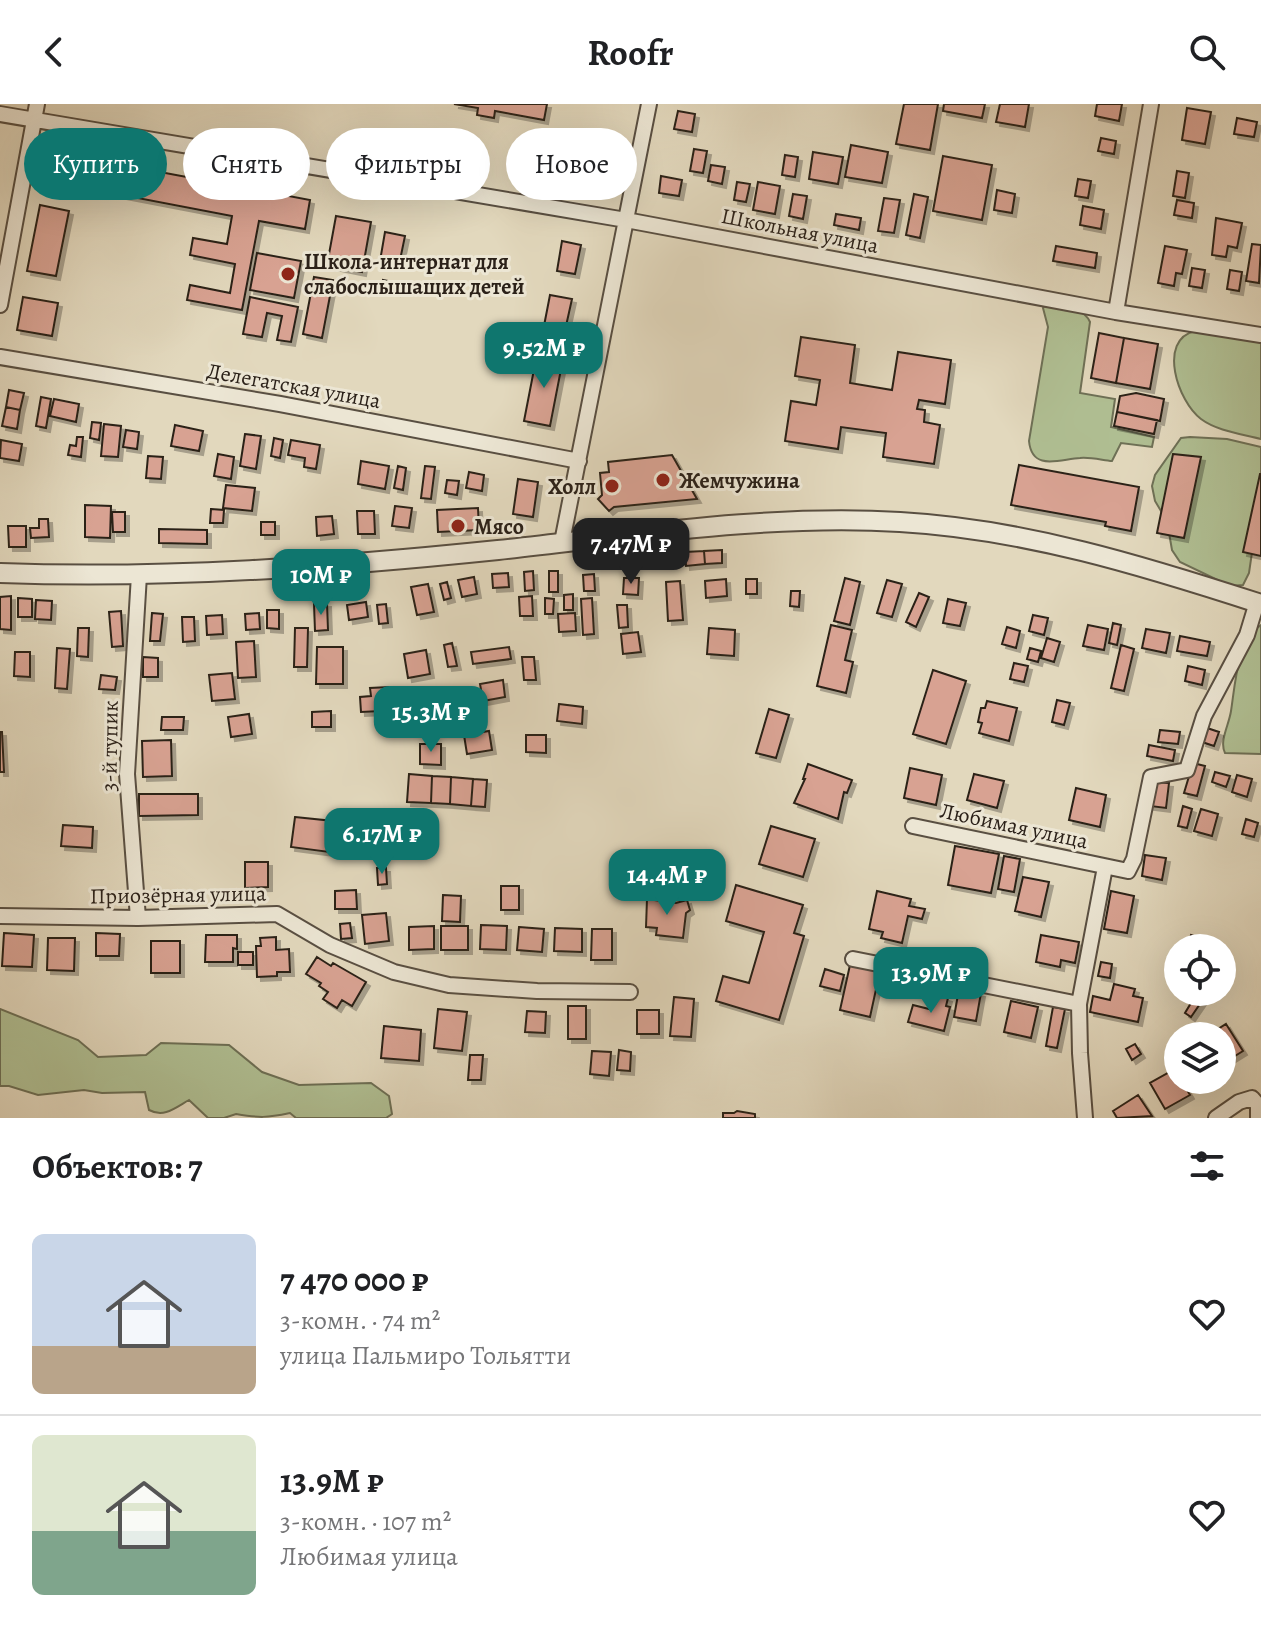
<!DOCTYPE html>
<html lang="ru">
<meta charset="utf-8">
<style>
:root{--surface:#fff;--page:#f2f2f2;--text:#202124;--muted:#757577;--line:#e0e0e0;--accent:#0f766e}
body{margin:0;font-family:Alegreya,serif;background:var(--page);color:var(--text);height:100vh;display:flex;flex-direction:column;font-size:30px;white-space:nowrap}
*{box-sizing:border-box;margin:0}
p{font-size:26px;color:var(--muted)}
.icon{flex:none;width:44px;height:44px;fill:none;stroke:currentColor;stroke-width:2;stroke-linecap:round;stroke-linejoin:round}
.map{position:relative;height:1014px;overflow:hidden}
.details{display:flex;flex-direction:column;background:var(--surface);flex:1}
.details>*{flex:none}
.banner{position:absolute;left:24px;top:24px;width:800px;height:72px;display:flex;gap:16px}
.tools{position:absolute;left:1164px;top:830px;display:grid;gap:16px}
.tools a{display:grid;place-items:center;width:72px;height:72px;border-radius:50%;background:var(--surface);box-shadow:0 8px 32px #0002;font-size:40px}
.price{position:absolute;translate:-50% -68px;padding:0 18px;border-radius:16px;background:var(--accent);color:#fff;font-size:26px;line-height:52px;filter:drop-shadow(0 2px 4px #0008)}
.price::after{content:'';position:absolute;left:50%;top:48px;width:24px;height:18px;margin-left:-12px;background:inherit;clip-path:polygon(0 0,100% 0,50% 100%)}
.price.active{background:#222;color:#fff}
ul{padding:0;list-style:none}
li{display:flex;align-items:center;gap:24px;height:200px;padding:0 32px}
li+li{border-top:2px solid var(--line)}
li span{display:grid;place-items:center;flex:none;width:224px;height:160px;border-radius:12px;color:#555}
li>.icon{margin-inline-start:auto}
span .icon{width:96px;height:96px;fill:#fffc;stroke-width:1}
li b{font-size:34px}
h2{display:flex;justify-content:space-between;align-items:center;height:96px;padding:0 32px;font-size:34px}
.pill{padding:0 28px;border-radius:36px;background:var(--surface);box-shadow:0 8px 32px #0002;font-size:28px;line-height:72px}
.pill.active{background:var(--accent);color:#fff}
header{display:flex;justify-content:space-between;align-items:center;height:104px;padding:0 32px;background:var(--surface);font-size:36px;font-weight:700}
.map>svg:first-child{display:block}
</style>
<header><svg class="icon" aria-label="back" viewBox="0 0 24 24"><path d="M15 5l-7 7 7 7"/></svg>Roofr<svg class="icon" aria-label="search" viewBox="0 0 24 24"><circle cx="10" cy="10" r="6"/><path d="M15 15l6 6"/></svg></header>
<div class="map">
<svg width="1261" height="1014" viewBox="0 0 1261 1014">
<defs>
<filter id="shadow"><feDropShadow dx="4" dy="4" stdDeviation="0" flood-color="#0004"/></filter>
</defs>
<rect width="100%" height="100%" fill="#e2d8bd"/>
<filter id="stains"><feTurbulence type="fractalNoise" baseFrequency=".0025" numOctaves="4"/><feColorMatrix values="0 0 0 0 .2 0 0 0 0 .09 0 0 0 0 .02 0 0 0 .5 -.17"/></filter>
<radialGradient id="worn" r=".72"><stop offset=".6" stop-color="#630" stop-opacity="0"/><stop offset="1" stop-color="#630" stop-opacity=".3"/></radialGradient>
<path fill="#b0bf93" stroke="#6e7056" stroke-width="2" d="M1046,200C1062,203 1083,202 1090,218L1080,289L1115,295L1111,323L1154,333L1152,343L1121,339L1112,357C1102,356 1090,353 1080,354C1060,355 1032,368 1029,337L1048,223L1043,204Z
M1195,227L1261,233V335C1242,330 1217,327 1201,315C1178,298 1157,236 1195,227Z
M1190,333L1227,335L1261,343V387L1249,469L1243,481L1230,482L1180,458L1172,446L1167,417L1155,397L1152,382L1155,371L1181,334Z
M1261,521V650L1225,649C1219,637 1229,621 1231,607C1235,582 1237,536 1261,521Z
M0,905L78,936L98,953L146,951L161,939L229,941L262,968L299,981L371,979L389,992L392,1010L386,1014H296L290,1009C266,1014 260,1014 236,1010L224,1014H208L189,996C175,1004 164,1014 149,1006L145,988L102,989L84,986L38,991L9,982H0Z"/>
<path fill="#d8a292" stroke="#2b2119" stroke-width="2" filter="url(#shadow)" d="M454,0H547L544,16L495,7L494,14L477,11L478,4Z
M904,0H938L930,46L896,40Z
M944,0H985L982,14L943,7Z
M1000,0H1029L1025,23L996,18Z
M1097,0H1122L1119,17L1095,12Z
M1187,4L1211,8L1205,40L1182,36Z
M678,7L695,10L692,28L674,25Z
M1237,14L1257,18L1254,33L1234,30Z
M1101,34L1116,37L1114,50L1098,47Z
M851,41L888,48L882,79L845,73Z
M694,45L707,47L703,69L690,67Z
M813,48L843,53L838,80L809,75Z
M785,51L798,53L795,73L782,71Z
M943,52L992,61L982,116L933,107Z
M80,53L310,96L305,125L259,117L242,206L187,196L190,181L230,189L235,160L190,151L193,134L227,140L232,112L75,82Z
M711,61L725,63L722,80L708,77Z
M1177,67L1189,69L1185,94L1173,92Z
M661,72L682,76L679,92L659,89Z
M1078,75L1091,77L1088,94L1075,92Z
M737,78L750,80L746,98L734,96Z
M758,78L780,82L775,110L753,106Z
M997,86L1015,90L1012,109L994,106Z
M793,90L807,92L803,115L789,112Z
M914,90L928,93L920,134L906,131Z
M884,94L900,96L894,129L878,127Z
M1177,96L1194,99L1192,114L1174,111Z
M40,101L69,107L56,172L27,167Z
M1083,102L1104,106L1101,125L1080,121Z
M836,110L861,114L859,126L834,121Z
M336,112L371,118L362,168L327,161Z
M1216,114L1242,119L1237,144L1228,142L1226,153L1212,151Z
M385,128L405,132L399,161L380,157Z
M562,137L581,141L575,170L557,167Z
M1252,140L1261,141L1259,179L1246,177Z
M1056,142L1097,149L1095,164L1053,157Z
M1165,142L1187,146L1182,170L1176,169L1174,182L1158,179Z
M257,149L301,157L294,194L250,186Z
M1192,164L1205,166L1202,184L1189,182Z
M1230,166L1242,168L1239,187L1227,185Z
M314,173L333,176L322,234L303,230Z
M383,176L398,179L396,188L381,185Z
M550,191L572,195L564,231L543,227Z
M23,193L58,199L52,232L17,226Z
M250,193L298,203L291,238L277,236L282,212L267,209L262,233L243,230Z
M1099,229L1124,234L1116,279L1091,274Z
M801,233L855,241L850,279L892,286L898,248L951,256L945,300L919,296L917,305L925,306L924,318L940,321L934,360L883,353L886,329L841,323L838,345L785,337L791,297L816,301L820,276L795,272Z
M1124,234L1158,240L1150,285L1116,279Z
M537,250L563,255L550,322L524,317Z
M9,286L24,289L20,306L6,303Z
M1136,289L1164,295L1160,317L1117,308L1120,292Z
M41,293L51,295L46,324L36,322Z
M54,295L79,300L76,318L50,312Z
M6,303L20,306L17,325L2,322Z
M1117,308L1157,316L1154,330L1114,322Z
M92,318L101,319L99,336L90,334Z
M104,320L121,322L118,353L101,352Z
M175,321L203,327L199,347L171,342Z
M126,326L139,328L137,345L123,343Z
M245,330L261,332L256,365L240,362Z
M77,333H83L81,353L68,351L70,341L76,342Z
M274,334L283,336L280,354L271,352Z
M1,336L22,340L19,357L0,354Z
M291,336L320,341L316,365L304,363L305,354L288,351Z
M218,350L234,353L231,375L214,372Z
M1173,350L1201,353L1184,434L1157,429Z
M672,351L697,395L614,403L609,407L598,395L602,391L600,369L609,368L608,358Z
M148,352L163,353L161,375L146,374Z
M361,357L389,362L385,385L358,380Z
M1019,361L1139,383L1131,427L1105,422L1106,418L1011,401Z
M398,362L406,364L403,386L394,384Z
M425,362L435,363L431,395L421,394Z
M469,368L484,371L482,387L466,384Z
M1260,370H1261V452L1243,448Z
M518,375L538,378L533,413L513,410Z
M447,376L459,377L457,391L445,389Z
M226,381L255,384L252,407L223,404Z
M85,401L111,402L110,434L85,433Z
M395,402L412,404L409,424L392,422Z
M478,404L479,426L438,428L437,406Z
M211,405L224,406L223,419H210Z
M357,407H374L375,430H358Z
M112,408H125V428H113Z
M332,412L334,430L317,432L316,413Z
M39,415H48L49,433L31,434L30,424H39Z
M261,418H275V431H261Z
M8,422H26V443H9Z
M159,425L207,426V440L159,439Z
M722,446V459L705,460L704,447Z
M704,447L705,460L686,462L685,448Z
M533,467L534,486L525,487L524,468Z
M549,467H558V488H549Z
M508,469L509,483L493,484L492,470Z
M594,470L595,487H584L583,471Z
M474,473L477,490L462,493L458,476Z
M624,474H639L638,491L623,490Z
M845,474L860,478L850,521L834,517Z
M726,475L727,492L706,494L705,477Z
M746,475H757V490H746Z
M887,476L902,480L892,513L877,509Z
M680,477L683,516L668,517L666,478Z
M447,478L451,494L444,496L440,480Z
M428,480L434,508L417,511L411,483Z
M791,487H800L799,503L790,502Z
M919,489L929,493L916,523L906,518Z
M573,490V506H564V491Z
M11,492V526L0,525V493Z
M532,492L533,512H520L519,493Z
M18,494L32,495V513H18Z
M545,494L554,495L553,510H545Z
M592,494L594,530L583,531L581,495Z
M948,495L966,499L960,522L943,519Z
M36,496L52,497L51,516L35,515Z
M366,498L368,513L349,516L347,501Z
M327,499L328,526L315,527L314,500Z
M386,500L388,519L379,520L377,501Z
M617,501H627L628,523L619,524Z
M267,506H279V525L267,524Z
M121,507L123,542L112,543L109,508Z
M152,509L163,510L160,537H150Z
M259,509L260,525L246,526L245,510Z
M575,509L576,527L559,528L558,510Z
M222,511L223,530L207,531L206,512Z
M1033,511L1048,514L1044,531L1029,527Z
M182,513H194L195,537L183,538Z
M1113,519L1121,521L1117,541L1109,539Z
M831,521L852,526L845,556L853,558L846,589L817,582Z
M1088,521L1108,525L1104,546L1083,542Z
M1007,523L1020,527L1016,544L1002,540Z
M78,524H89L88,553L77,552Z
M295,524H308L307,563H294Z
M709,524L735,526L734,552L707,550Z
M1146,525L1170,529L1166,549L1142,544Z
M638,528L641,548L623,550L621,530Z
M1180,532L1210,538L1207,552L1177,547Z
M1047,534L1060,538L1054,558L1041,554Z
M254,537L256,573L238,574L236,538Z
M452,539L457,562L448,563L444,541Z
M1121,541L1134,545L1124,587L1111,584Z
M317,543H343V580H316Z
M509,543L511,555L473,560L471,548Z
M57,544L70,545L67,585L55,584Z
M1030,544L1041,547L1038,558L1027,555Z
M426,546L430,570L408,574L404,550Z
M15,548H30V573L14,572Z
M143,553L158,554V573H143Z
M522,553H534L536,576H524Z
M1014,559L1028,562L1024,578L1010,575Z
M1188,562L1205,566L1202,581L1185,577Z
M933,566L966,577L946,640L913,630Z
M232,569L235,595L212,597L209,571Z
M101,571L117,573L115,586L99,585Z
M503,576L505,593L483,597L480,580Z
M389,583L391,613L382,614L381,607L361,608L360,593L371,592L370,584Z
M1057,596L1070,599L1064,621L1052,618Z
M987,597L1017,604L1009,637L979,629L982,619L978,618L981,604H985Z
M559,600L583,603L582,620L557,617Z
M769,605L789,611L776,654L756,649Z
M331,607V623H312V608Z
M249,610L252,630L231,633L228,613Z
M162,613H184L183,626H161Z
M1207,624L1219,628L1214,642L1202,638Z
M1160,626L1180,628L1178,640L1158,638Z
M489,627L492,646L467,650L464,631Z
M0,628H2L4,668H0Z
M526,631H546V649L526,648Z
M171,636L172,672L143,673L142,637Z
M420,640H441V661L420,660Z
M1149,641L1175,646L1173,657L1147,652Z
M1193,659L1205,662L1197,692L1184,689Z
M808,660L852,676L847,689L844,688L838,715L794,699L805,675H803Z
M910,664L942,671L936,701L904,694Z
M1215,668L1230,672L1226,683L1212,678Z
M409,670L432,672L431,699L407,698Z
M974,670L1004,677L997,704L967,696Z
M1237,671L1252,675L1247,693L1232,688Z
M432,672L451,673L450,700L431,699Z
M451,673L473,675L471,702L450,700Z
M473,675L487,676L485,703L471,702Z
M1152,678L1169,679L1166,704L1150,702Z
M1076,684L1106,691L1100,723L1069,716Z
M139,690H198V711L139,712Z
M1183,702L1192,705L1187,724L1178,722Z
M1201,705L1218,710L1212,732L1194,727Z
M295,713L333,717L329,748L291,743Z
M1246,715L1258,719L1254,733L1242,730Z
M63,721L93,723L92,744L61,742Z
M771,722L815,735L803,773L759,760Z
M955,742L999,750L991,789L948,781Z
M1145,751L1166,754L1162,776L1142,772Z
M1004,752L1020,755L1014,788L998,785Z
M652,756L709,760L708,774L651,769Z
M245,758H268V783L245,784Z
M377,764H386L387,780L378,781Z
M1023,773L1049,778L1041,813L1015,807Z
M736,781L803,801L794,829L804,832L779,916L716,897L723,872L749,879L764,828L726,817Z
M501,782H519V806H501Z
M356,786L357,805H335V787Z
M877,787L911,795L909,802L925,805L922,815L908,812L902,839L881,834L883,828L869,825Z
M1111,787L1134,792L1127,829L1104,825Z
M443,791L461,792L460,818L442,817Z
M647,795L676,799L687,796L690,806L686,809L683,834L656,831L657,824L646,823Z
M386,809L389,837L365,840L362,811Z
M350,819L352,834L341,835L340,820Z
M481,821L507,822L506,846L480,845Z
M434,822V845L409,846V823Z
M441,822H468V846H441Z
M519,823L544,825L542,848L517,846Z
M555,824L582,825V848L554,847Z
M592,825H612V856H591Z
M4,829L34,831L32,863L2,862Z
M96,829L120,830L119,852H96Z
M206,831H237V845L233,844V858H205Z
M1041,831L1079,838L1075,859L1061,856L1060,863L1036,858Z
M1191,831L1212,838L1210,844H1187Z
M276,833V846L289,845L290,868H277V872L257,873L256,842H261L260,834Z
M48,834H75L74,867L47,866Z
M151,837H180V869H151Z
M238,848H253V861H238Z
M317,853L331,862L333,859L366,878L352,902L342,896L337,904L323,895L328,888L319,882L321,879L306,870Z
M1101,858L1112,860L1110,874L1098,872Z
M850,861L880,867L870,913L840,906Z
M825,865L844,871L840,887L820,882Z
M1114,880L1135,885L1133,892L1143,894L1138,918L1090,908L1093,892L1110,896Z
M959,885L981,889L976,917L954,913Z
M1197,889L1204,894L1191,913L1185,909Z
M938,891L948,894L946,902L950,903L944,927L908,918L913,901L929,905L931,898L936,899Z
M674,893L694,895L691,933L670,932Z
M1011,897L1038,903L1031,934L1004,928Z
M568,902H586V935H568Z
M1053,903L1065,905L1057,944L1046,942Z
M438,905L467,908L462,947L434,944Z
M637,906H659V930H637Z
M527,907L546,908L545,929L525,928Z
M1226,920L1243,947L1222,960V932H1207Z
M384,922L421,926L419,957L381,954Z
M1135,940L1141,950L1132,956L1126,945Z
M619,946L631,948L630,967L617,966Z
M592,947L611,948L609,972L590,970Z
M470,951H483L481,976H468Z
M1175,965L1178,976H1181L1190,991L1165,1005L1150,979Z
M1138,991L1152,1012L1117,1014L1113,1007Z
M737,1007L755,1010V1014H723V1009H734Z"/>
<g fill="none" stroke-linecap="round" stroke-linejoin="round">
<g stroke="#594f42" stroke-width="18">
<path id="minor" d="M0,10L626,116L1116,208L1261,231
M0,201L37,0
M1116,208L1151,0
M0,253L280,300L579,357
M562,438L649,0
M913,722L1128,767L1134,755L1151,673L1187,666L1204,612L1247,531L1257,498
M0,812L138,814L277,810L330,841L394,868L449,881L537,887L630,888
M138,814L127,670L139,471
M853,855L1079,900
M1085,1014L1080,949L1079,900L1105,763
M1216,1014L1239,998L1252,994L1258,1001V1014"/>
</g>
<g stroke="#594f42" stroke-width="22">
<path id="tertiary" d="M0,469C167,475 333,463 498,446C631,432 766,410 900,418C1024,425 1144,462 1261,500"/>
</g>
<use href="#minor" stroke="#ece6d4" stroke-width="14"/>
<use href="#tertiary" stroke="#ece6d4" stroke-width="18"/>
</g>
<g fill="#8f2418" stroke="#ece6d4" stroke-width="3">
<circle cx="288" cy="170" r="8"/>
<circle cx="663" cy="376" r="8"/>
<circle cx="612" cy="382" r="8"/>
<circle cx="458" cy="422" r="8"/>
</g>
<g text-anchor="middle" stroke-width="6" stroke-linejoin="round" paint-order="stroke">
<g font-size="22" fill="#2b2119" stroke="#ece6d4">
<text transform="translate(800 126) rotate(11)" y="8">Школьная улица</text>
<text transform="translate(294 281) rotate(10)" y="8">Делегатская улица</text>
<text transform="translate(109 642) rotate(-89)" y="8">3-й тупик</text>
<text transform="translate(1014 721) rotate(12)" y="8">Любимая улица</text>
<text transform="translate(178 790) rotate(-1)" y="8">Приозёрная улица</text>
</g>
<g font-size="22" font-weight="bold" fill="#2b2119" stroke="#ece6d4" text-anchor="start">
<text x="304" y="165">Школа-интернат для<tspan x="304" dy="25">слабослышащих детей</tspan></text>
<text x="679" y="384">Жемчужина</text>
<text x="596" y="390" text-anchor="end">Холл</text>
<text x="474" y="430">Мясо</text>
</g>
</g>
<rect width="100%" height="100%" filter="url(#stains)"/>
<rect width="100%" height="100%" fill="url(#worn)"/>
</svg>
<div class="tools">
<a><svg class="icon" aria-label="locate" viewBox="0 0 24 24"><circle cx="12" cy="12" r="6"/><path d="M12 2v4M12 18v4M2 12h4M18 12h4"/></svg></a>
<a><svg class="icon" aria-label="layers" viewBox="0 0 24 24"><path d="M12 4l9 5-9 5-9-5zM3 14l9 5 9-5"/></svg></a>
</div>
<b class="price" style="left:544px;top:286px">9.52M ₽</b>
<b class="price active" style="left:631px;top:482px">7.47M ₽</b>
<b class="price" style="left:321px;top:513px">10M ₽</b>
<b class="price" style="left:431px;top:650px">15.3M ₽</b>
<b class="price" style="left:382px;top:772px">6.17M ₽</b>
<b class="price" style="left:667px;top:813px">14.4M ₽</b>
<b class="price" style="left:931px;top:911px">13.9M ₽</b>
<div class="banner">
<a class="pill active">Купить</a>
<a class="pill">Снять</a>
<a class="pill">Фильтры</a>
<a class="pill">Новое</a>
</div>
</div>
<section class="details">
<h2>Объектов: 7<svg class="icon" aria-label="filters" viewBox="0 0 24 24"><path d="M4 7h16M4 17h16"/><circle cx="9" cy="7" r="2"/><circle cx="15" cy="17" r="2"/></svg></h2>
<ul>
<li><span style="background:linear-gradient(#c9d6e8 70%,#b9a48a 0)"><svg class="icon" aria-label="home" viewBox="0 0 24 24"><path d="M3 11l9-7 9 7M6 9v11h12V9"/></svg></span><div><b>7 470 000 ₽</b><p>3-комн. · 74 m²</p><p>улица Пальмиро Тольятти</p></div><svg class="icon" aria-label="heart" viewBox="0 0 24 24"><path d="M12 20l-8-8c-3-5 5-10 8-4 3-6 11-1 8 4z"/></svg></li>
<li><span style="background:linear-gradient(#dfe7d0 60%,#7fa58c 0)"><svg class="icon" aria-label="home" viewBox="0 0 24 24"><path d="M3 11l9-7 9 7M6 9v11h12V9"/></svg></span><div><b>13.9M ₽</b><p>3-комн. · 107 m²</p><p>Любимая улица</p></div><svg class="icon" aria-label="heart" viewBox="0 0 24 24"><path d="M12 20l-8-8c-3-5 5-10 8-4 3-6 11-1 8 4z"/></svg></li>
</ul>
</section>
